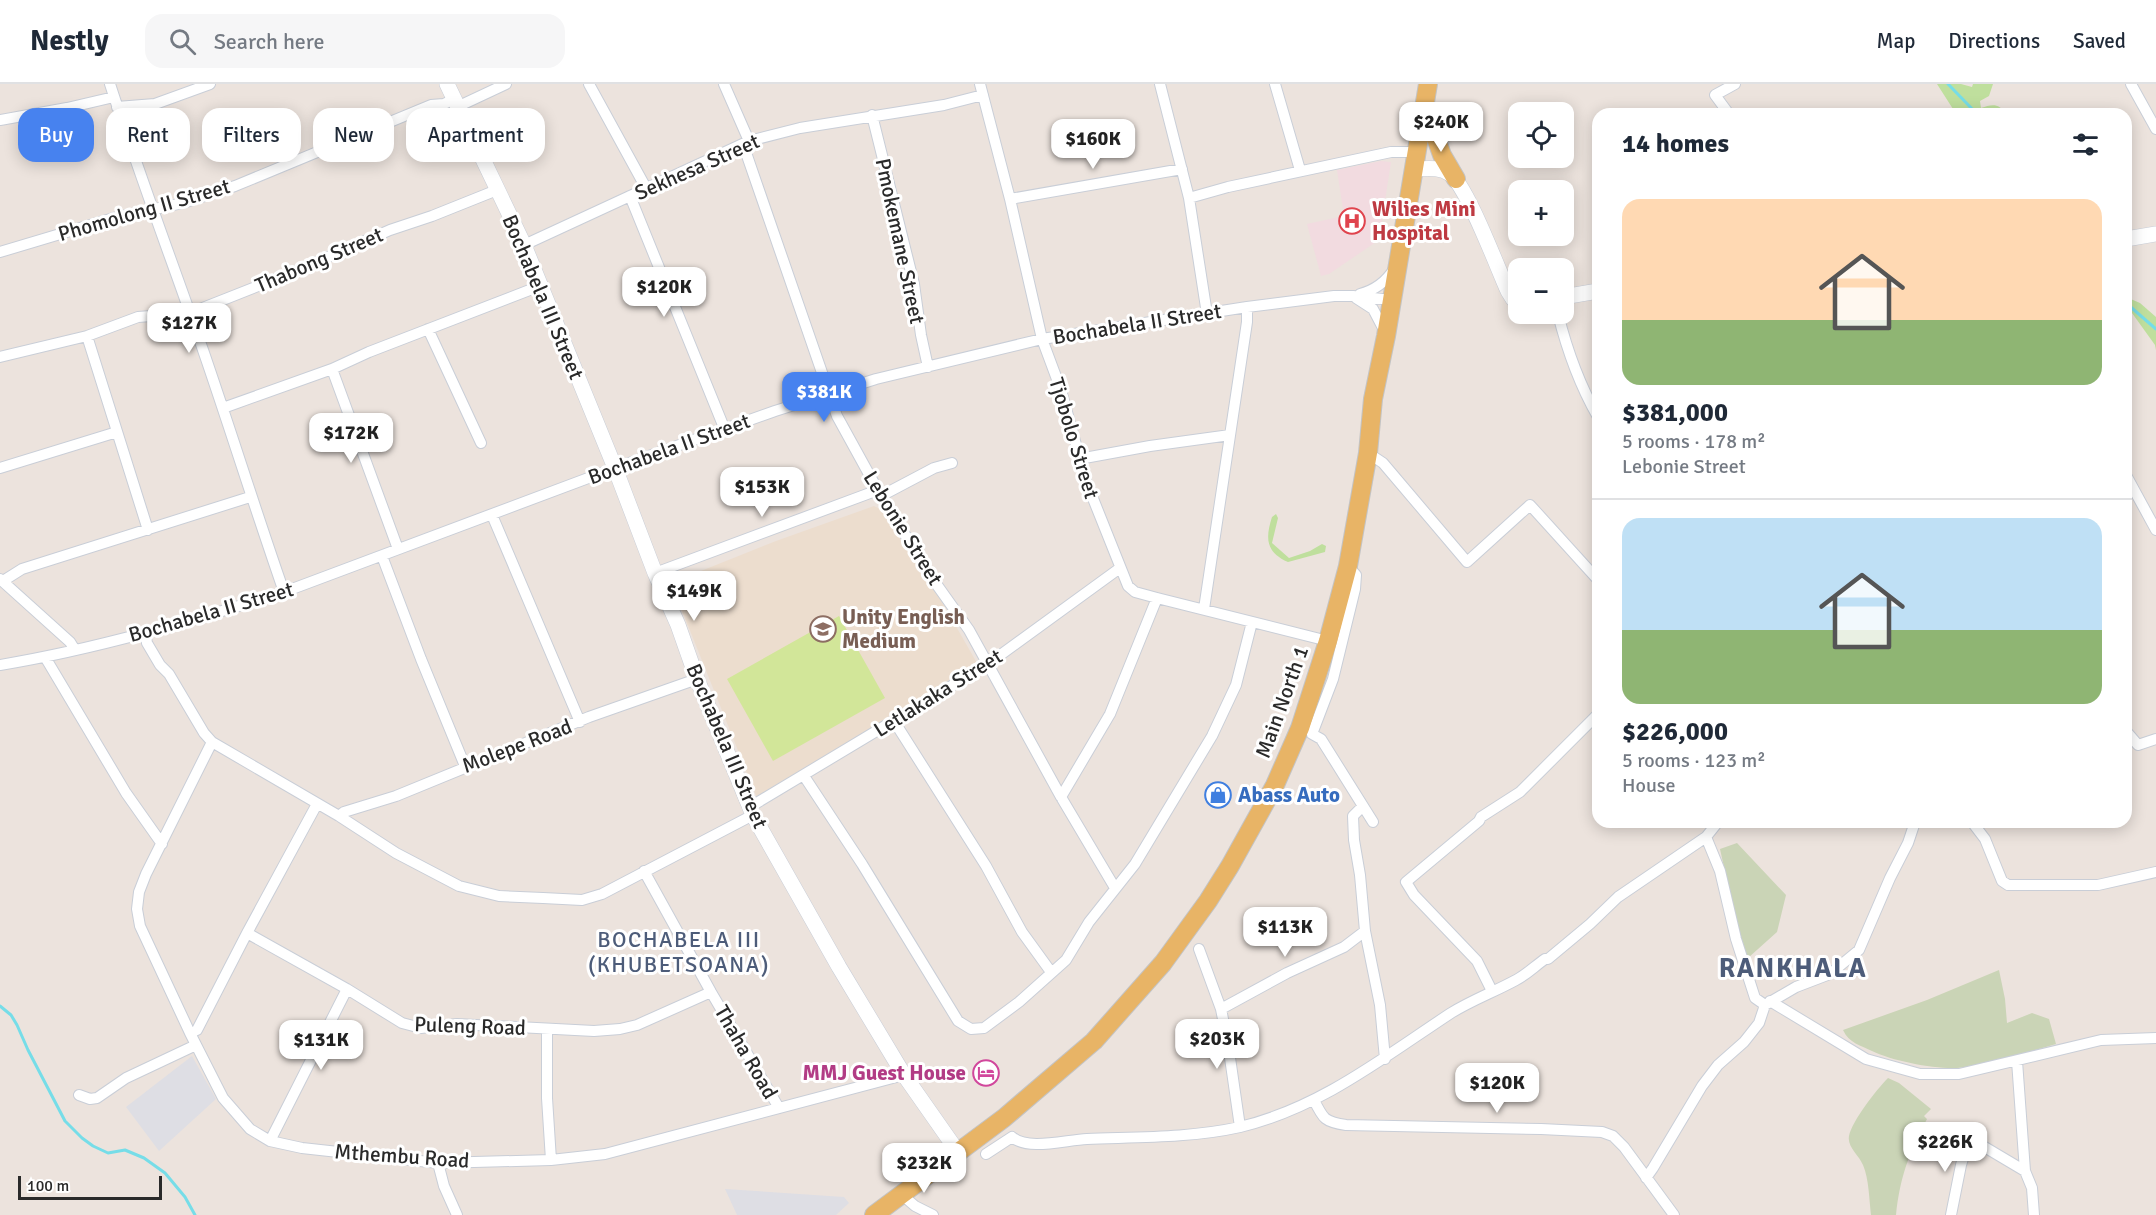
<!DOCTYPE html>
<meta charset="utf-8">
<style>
:root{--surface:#fff;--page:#f6f6f7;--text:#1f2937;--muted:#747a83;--line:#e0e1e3;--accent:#4782ef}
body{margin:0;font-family:Signika,sans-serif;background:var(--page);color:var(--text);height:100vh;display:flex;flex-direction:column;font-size:22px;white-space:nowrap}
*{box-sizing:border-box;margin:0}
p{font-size:20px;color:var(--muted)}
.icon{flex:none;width:33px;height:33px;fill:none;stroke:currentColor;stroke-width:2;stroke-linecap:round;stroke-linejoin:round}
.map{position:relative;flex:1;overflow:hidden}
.side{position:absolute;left:1592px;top:24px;width:540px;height:720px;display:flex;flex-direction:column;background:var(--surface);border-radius:18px;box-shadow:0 3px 15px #0003}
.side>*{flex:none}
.top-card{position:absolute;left:18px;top:24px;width:570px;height:54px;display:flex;gap:12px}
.buttons{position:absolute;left:1508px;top:18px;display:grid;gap:12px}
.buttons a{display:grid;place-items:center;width:66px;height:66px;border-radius:12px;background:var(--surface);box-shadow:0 3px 15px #0003;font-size:30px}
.scale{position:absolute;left:18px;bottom:15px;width:144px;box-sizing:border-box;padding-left:6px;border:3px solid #2a2a2a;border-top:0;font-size:16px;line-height:21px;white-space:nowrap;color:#2a2a2a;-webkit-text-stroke:4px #fff;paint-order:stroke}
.price{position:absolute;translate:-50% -51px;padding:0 14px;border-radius:12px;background:#fff;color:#222;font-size:20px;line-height:39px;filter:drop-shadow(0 2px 3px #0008)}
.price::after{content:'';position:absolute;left:50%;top:36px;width:18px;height:14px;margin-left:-9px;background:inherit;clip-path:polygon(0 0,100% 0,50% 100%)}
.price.selected{background:var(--accent);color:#fff}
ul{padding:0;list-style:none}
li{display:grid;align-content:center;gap:12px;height:318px;padding:0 30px}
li+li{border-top:2px solid var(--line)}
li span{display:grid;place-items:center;height:186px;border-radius:18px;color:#555}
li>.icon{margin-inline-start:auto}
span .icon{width:108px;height:108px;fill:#fffc;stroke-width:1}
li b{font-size:26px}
h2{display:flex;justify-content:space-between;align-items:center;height:72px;padding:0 30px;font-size:26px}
.pill{padding:0 21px;border-radius:18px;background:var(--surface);box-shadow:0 3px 15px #0003;font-size:21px;line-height:54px}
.pill.selected{background:var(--accent);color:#fff}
header{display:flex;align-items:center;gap:36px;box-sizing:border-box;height:84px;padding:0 30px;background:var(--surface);border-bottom:2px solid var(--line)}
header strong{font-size:28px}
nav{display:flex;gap:33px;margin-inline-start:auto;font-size:21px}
.search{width:420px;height:54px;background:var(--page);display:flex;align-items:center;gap:15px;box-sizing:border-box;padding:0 21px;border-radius:18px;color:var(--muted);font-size:22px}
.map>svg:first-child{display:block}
</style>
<header>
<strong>Nestly</strong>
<div class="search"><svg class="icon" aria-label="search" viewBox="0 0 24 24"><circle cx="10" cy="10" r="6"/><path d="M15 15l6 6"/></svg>Search here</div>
<nav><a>Map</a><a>Directions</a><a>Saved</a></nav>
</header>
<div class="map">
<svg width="2156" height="1131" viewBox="0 0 2156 1131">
<rect width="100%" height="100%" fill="#ece3dd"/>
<path fill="#dedee4" d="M192,972L216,1015L159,1067L126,1023Z
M725,1105L844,1113L849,1119L836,1131H737Z"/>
<path fill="#ecddce" d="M874,422L884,427L898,452L938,511L977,579L757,714L671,499L776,457Z"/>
<path fill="#f2dbe0" d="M1381,77L1391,78L1379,156L1329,190L1321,192L1307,140L1344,132L1337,86Z"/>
<path fill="#bfdf9d" d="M1937,0H1961L1972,3L1973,0H1993L1989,12L1980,17L1981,24C1992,20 1999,19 2006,30H1961L1953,25Z
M2126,213L2140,219L2156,233V266L2155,261L2132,229L2126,225Z
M1276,430L1278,434L1272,459L1289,474L1310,467L1322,460L1326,462L1325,468L1288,478C1266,468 1265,455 1272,433Z"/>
<path fill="#cad4b6" d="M1737,759L1786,811L1777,848L1748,874L1741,860L1720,765Z
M1999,886L2005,915L2007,939L2032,929L2049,935L2056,960C2024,969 1990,981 1957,984C1933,985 1893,977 1872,967C1860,961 1849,959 1843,946L1927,916Z
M1888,994L1899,999L1931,1025L1924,1032L1927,1035C1909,1069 1900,1093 1896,1131H1871C1869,1115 1869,1095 1863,1081C1859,1071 1847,1063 1849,1052C1852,1037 1877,1005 1888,994Z"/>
<path fill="#d2e699" d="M839,532L885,614L773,677L727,595Z"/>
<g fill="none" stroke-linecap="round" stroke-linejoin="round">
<path stroke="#76dde8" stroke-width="3" d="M1948,0L1977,30
M2126,219L2156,245
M0,922L11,931L17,941L28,966L65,1037L82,1054L93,1062L108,1069L125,1066L144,1074L165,1089L185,1113L195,1131"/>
<g stroke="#c9ced7" stroke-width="12">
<path id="street" d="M110,0C139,90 172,177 203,266C231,347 256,428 284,508
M589,0L646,104
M724,0L749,57
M980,0L1010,115L1042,255L1061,306L1086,397L1128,502L1135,508L1157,514L1328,557
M1160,0L1189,114L1228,103L1391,68H1416
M1275,0L1300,86
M2131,0L2156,45
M117,23L155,20L210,0
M457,23L506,0
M1729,30L1715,11L1735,0
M872,31L914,200L921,251L928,283
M0,36L67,24L114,13
M743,60L837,332L881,412L932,494L969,546L1061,713L1115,804
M630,112L725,346
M1189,114L1207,230
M1010,115L1182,85
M524,161L749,57L800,44L944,21L983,11
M0,168L117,133L183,119L235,102L431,21L444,20L454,15
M1360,210C1375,206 1386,198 1394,185
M1356,214L1373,225L1384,246
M1558,230C1567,266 1579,300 1598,333
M428,245L481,359
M87,252L148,446
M0,273L87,252L138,233L190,229L296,187L390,146L432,132L497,106
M332,285L398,465
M223,324L332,285L369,268L540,202
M1368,369L1383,379L1467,478L1530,421L1598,496
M1079,375L1150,362L1230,351
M0,384L117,348
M2126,391L2156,446
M881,412L934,384L952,379
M492,431L580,638
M382,472L421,575L465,682
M1348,482L1356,491L1355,505L1333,595L1312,650L1321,655L1373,738
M655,489L878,406
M0,495L70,558L75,566
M3,497L22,485L250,413
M1204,525L1247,238V223
M145,548L147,559L160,581L169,590L204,649L212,658L339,732L396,769L459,802L499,812L543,814L582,816L602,810L753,731
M45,573L126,709L162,760
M0,581C96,565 191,537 284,508L615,384L775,327L876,295L1042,255L1247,223L1334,212H1353L1392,216
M894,637L986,782L1022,848L1051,888
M2126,647L2138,661L2156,655
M212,658L146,790L139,808L137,825L140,842L190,949L223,1014L250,1045L270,1057L302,1064L438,1079L551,1076L605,1070L904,991
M804,692L862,780L958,937L971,945L984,944L1019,918L1066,876L1089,838L1135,780L1212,652L1236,601L1252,538
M1061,713L1110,630L1157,514
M1363,722L1353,732L1354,756L1360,791L1365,847L1380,921L1385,975
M750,723L988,580L1120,484
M339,732L344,728L396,712L589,633L697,595
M1972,738L1985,755L2002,797L2008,801H2098L2156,788
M1706,753L1720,787L1736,855L1755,914L1765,921
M644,787L711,908L779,1024
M247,849L347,905L402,939L421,944L457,940L594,947L620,945L637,941L711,908
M1199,865L1221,925L1228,960L1240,1043
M1492,907L1477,877L1414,811L1406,798L1479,737L1481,733L1520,708L1598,630
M1770,917L1866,975L1920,990H1959L2101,956L2156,954
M1221,925L1287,889L1344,863L1365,847
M547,946V1014L551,1076
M190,949L197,946L247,849L317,720
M2017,977L2025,1087L2032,1104L2034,1131
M79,1011L90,1015L97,1014L126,994L196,961
M1314,1016C1323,1035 1325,1038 1346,1041L1541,1045L1602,1048L1613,1052L1624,1063L1674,1131
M1961,1049L2025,1087
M270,1057L347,905
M986,1070L1012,1053C1028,1067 1065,1056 1087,1055C1137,1053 1191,1054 1240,1043C1320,1024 1384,973 1451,929C1472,916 1494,908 1516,896C1526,891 1535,882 1545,875H1548L1590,840L1618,813L1706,753L1718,738
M438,1079L444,1102L457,1131
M1646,1094L1653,1084L1702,1002L1718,981L1744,958L1759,939L1765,921L1796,903L1830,890L1859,866L1890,794L1908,759L1915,738
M901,1110L915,1122L933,1131
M1951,1131L1961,1081L1969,1055"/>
</g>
<g stroke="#c9ced7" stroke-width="16">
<path id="secondary" d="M447,0L524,161L615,384L655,489L678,541L697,595L753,731L839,883L904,991L958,1068
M1413,85C1425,85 1439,82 1450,90C1467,102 1497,183 1508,207L1513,215L1518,217
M2126,155L2156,150
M1563,213L1598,207"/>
</g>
<g stroke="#c3c3c3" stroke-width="20">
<path id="primary" d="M1425,23L1442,71L1456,95
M874,1131L1004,1034L1094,957L1163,879L1208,817L1230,782L1275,701L1300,644L1328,557L1348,482L1368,369L1373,315L1386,252L1428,0"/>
</g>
<use href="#street" stroke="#fff" stroke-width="10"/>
<use href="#secondary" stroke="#fff" stroke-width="15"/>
<use href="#primary" stroke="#e8b466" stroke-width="18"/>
</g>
<defs>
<g id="hospital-ring" transform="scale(1.35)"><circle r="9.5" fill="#fff" stroke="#e0444e" stroke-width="1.5"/><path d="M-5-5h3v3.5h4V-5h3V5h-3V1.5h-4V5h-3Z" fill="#e0444e"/></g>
<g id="school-ring" transform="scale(1.35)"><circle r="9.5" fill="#fff" stroke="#8d6e63" stroke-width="1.5"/><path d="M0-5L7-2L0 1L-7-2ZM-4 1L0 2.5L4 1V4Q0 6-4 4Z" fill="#8d6e63"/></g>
<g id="shop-ring" transform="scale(1.35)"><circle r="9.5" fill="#fff" stroke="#3f7fe0" stroke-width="1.5"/><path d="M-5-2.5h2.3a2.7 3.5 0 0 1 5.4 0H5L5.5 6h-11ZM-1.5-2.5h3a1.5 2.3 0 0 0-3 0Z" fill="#3f7fe0"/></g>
<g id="hotel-ring" transform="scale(1.35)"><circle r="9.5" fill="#fff" stroke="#d1479c" stroke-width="1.5"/><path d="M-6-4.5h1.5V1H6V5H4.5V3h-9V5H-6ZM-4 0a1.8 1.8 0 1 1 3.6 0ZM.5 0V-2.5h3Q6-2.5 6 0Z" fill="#d1479c"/></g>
</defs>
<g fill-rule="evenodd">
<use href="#hospital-ring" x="1352" y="137"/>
<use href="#school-ring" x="823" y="545"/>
<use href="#shop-ring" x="1218" y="711"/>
<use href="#hotel-ring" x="986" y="989"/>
</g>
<g text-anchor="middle" stroke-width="6" stroke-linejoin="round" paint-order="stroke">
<g font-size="21" fill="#2a2a2a" stroke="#fff">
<text transform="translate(697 83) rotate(-24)" y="7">Sekhesa Street</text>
<text transform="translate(144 126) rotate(-16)" y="7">Phomolong II Street</text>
<text transform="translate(900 157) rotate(78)" y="7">Pmokemane Street</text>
<text transform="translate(319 176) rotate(-23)" y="7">Thabong Street</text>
<text transform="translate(543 213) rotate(67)" y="7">Bochabela III Street</text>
<text transform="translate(1137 240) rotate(-9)" y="7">Bochabela II Street</text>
<text transform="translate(1074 354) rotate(73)" y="7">Tjobolo Street</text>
<text transform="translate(669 365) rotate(-20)" y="7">Bochabela II Street</text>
<text transform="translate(903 444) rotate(58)" y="7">Lebonie Street</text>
<text transform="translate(211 528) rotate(-16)" y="7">Bochabela II Street</text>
<text transform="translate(938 609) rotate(-32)" y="7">Letlakaka Street</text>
<text transform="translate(1282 618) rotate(-70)" y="7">Main North 1</text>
<text transform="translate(517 662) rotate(-21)" y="7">Molepe Road</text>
<text transform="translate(727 662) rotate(67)" y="7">Bochabela III Street</text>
<text transform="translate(470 942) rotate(2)" y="7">Puleng Road</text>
<text transform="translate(746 968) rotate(60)" y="7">Thaha Road</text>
<text transform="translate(402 1072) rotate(4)" y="7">Mthembu Road</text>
</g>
<g font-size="21" font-weight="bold" fill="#be3a42" stroke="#fff" text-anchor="start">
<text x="1372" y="132">Wilies Mini<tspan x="1372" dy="24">Hospital</tspan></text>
</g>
<g font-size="21" font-weight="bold" fill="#785e54" stroke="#fff" text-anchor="start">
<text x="842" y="540">Unity English<tspan x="842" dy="24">Medium</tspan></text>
</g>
<g font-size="21" font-weight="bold" fill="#366cbe" stroke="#fff" text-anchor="start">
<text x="1238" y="718">Abass Auto</text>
</g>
<g font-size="21" font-weight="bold" fill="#b23c85" stroke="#fff" text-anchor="end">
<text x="966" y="996">MMJ Guest House</text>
</g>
<g font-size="22" letter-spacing="1.5" fill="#4d5c79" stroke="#fff">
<text x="679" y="863">BOCHABELA III<tspan x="679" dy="25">(KHUBETSOANA)</tspan></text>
</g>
<g font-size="27" font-weight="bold" letter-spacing="1.5" fill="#4d5c79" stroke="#fff">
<text x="1793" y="893">RANKHALA</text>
</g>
</g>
</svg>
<div class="buttons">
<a><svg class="icon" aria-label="locate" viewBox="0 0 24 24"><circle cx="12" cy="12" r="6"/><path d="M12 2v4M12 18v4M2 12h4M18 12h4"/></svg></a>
<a>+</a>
<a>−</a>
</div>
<div class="scale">100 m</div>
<b class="price" style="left:1441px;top:69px">$240K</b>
<b class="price" style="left:1093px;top:86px">$160K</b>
<b class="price" style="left:664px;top:234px">$120K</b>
<b class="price" style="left:189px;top:270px">$127K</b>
<b class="price selected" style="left:824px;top:339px">$381K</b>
<b class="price" style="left:351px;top:380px">$172K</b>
<b class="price" style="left:762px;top:434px">$153K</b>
<b class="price" style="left:694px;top:538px">$149K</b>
<b class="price" style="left:1285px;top:874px">$113K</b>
<b class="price" style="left:1217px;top:986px">$203K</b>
<b class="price" style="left:321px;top:987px">$131K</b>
<b class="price" style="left:1497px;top:1030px">$120K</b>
<b class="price" style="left:1945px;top:1089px">$226K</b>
<b class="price" style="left:924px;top:1110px">$232K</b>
<div class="top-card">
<a class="pill selected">Buy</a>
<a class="pill">Rent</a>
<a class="pill">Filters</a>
<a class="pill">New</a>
<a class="pill">Apartment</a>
</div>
<section class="side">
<h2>14 homes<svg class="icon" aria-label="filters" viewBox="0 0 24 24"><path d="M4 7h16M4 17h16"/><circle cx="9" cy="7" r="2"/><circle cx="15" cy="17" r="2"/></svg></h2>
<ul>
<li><span style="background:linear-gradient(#ffd9b3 65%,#8fb573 0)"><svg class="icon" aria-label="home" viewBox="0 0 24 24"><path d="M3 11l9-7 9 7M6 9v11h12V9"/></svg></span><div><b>$381,000</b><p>5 rooms · 178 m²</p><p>Lebonie Street</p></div></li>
<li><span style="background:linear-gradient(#bfe0f5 60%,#8fb573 0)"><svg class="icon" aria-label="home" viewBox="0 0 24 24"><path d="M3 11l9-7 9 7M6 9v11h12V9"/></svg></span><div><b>$226,000</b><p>5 rooms · 123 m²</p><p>House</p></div></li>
</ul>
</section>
</div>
